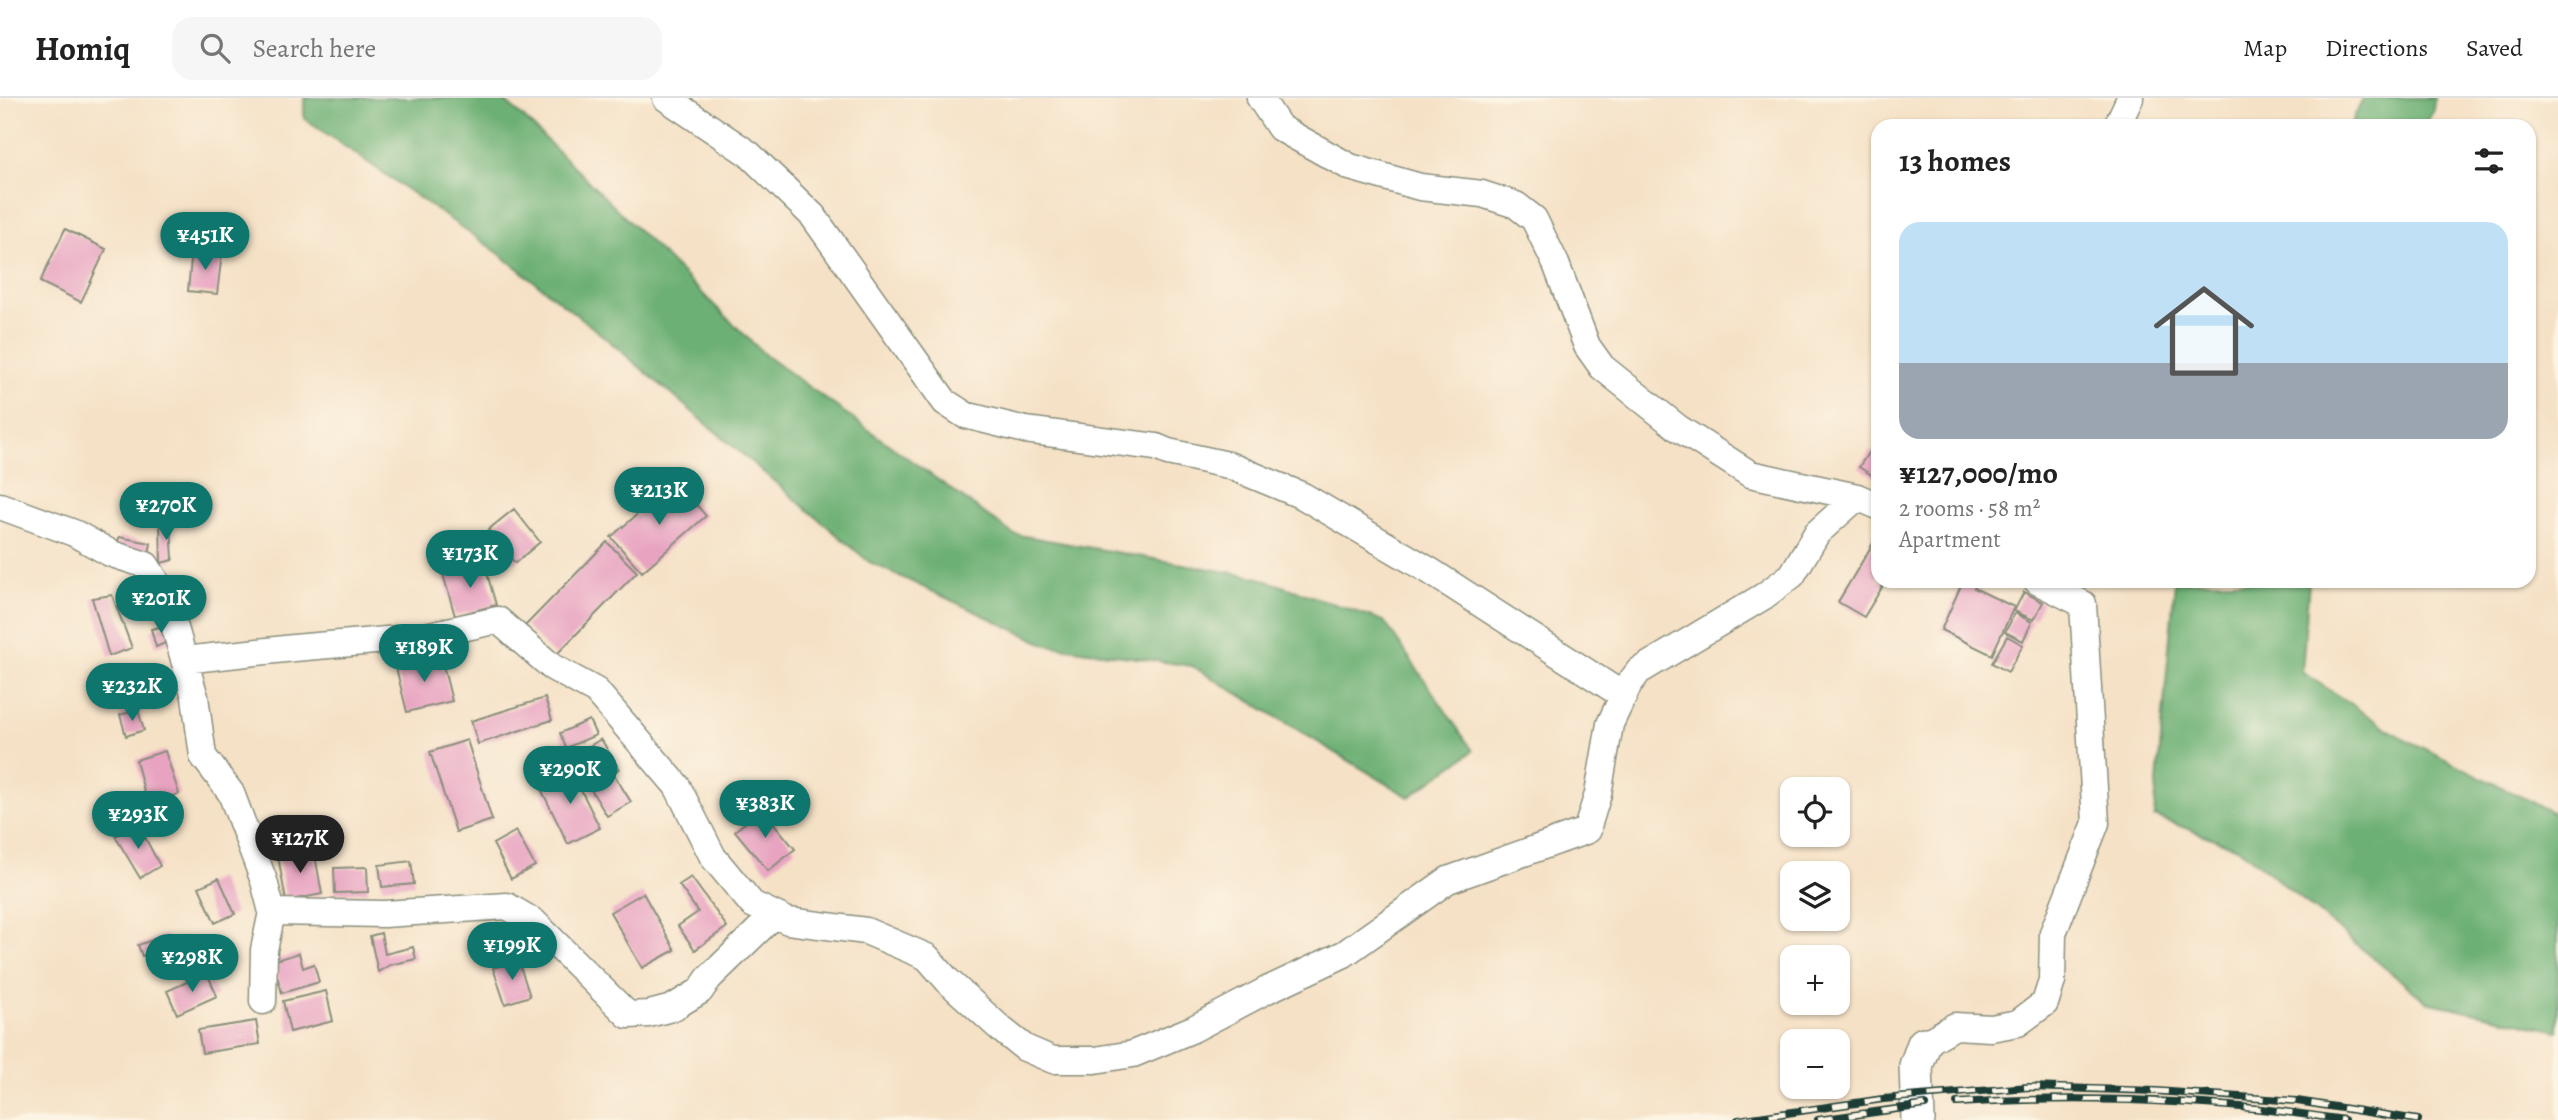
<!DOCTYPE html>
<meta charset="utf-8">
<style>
:root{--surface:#fff;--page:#f6f6f6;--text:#222;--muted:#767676;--line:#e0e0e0;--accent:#0f766e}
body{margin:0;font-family:Alegreya,serif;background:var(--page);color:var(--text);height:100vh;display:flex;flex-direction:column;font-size:26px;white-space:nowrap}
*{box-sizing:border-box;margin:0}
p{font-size:23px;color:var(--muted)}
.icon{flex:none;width:38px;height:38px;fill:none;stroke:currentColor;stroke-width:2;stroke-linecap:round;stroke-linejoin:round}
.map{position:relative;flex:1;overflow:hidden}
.sheet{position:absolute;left:1871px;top:21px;width:665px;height:469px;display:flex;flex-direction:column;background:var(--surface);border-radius:21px;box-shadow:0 2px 5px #0004}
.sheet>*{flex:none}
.fabs{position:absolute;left:1780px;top:679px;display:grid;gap:14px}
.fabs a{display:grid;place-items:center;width:70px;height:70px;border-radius:14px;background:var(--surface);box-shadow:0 2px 5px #0004;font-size:35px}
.price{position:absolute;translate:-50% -60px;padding:0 16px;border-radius:24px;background:var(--accent);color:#fff;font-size:23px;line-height:46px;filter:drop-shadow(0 2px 4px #0008)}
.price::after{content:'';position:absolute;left:50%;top:42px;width:21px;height:16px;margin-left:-10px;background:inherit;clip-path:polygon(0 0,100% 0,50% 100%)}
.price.selected{background:#222;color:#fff}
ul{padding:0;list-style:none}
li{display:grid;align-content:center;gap:14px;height:371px;padding:0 28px}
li+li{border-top:2px solid var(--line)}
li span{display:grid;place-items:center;height:217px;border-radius:21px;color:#555}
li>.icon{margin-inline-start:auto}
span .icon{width:126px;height:126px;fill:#fffc;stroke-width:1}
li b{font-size:30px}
h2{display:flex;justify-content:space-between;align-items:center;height:84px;padding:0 28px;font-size:30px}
header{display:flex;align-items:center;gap:42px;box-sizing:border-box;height:98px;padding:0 35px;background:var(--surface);border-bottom:2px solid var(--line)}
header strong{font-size:33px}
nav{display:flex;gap:38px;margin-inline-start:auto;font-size:24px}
.search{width:490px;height:63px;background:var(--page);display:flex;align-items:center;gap:18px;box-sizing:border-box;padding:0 24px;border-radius:21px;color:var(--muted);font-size:26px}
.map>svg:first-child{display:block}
</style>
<header>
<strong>Homiq</strong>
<div class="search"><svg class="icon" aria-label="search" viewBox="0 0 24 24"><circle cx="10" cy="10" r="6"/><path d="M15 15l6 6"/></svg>Search here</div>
<nav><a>Map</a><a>Directions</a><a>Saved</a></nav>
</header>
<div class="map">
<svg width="2558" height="1022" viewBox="0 0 2558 1022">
<rect width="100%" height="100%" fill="#fcf5e5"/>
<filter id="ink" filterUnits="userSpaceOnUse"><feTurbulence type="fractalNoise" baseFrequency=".0143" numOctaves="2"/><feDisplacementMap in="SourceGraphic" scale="14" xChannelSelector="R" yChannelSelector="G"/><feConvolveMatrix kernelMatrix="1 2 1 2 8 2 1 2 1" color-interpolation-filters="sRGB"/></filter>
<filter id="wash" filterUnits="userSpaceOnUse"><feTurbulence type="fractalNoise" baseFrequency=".00686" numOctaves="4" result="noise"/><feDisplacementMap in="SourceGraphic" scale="28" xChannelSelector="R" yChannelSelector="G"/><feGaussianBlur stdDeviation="1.57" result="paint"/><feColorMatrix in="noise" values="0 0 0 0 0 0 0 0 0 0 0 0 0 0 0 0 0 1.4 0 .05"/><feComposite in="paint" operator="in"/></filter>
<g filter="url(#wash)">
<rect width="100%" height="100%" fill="#f5e1c6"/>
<path fill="#6db074" stroke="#467654" stroke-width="2" d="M304,0H501L522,18L766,258L1013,436L1256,479L1384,523L1473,653L1409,699L1192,568L1047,547L869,464L602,237L497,154L304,20Z
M2363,0H2434L2433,13L2425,28H2350Z
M2175,483H2309L2302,574L2399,638L2558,717V933L2427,904L2240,751L2154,718Z"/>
<g id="blocks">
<path fill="#e8a3c1" d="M65,131L106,151L81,204L40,184Z
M192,152L222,155L217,196L188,193Z
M1870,352L1878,357V381L1859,369Z
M676,383L706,418L642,474L611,439Z
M514,411L540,444L515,465L488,432Z
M171,424L173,462L161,465L160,425Z
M1878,437V483H1886L1864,519L1838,504Z
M119,439L151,445L149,456L117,449Z
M607,444L637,474L555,558L525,528Z
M484,465L496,507L455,518L443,476Z
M1963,483H1978L1974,490L2014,509L1992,557L1941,532Z
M2024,494L2043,504L2034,522L2014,513Z
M112,497L132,550L109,558L92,500Z
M2015,515L2032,524L2023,543L2005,534Z
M168,527L172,542L156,549L151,531Z
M2007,538L2023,547L2008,574L1992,565Z
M441,559L452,603L407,614L396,570Z
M131,569L137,597L116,601L110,573Z
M545,600L552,622L478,646L471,623Z
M138,612L144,632L126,638L120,617Z
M589,622L596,637L566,650L560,635Z
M601,641L619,671L613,675L631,704L607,718L571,659Z
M467,642L492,722L456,734L430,654Z
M165,653L179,696L147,705L136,662Z
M566,662L600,730L568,746L542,693L562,682L555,667Z
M762,711L795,751L768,773L735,733Z
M139,728L160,768L140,780L115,738Z
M516,733L535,768L511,781L493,746Z
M314,752L322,796L286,803L278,758Z
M411,763L414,786L382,789L379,767Z
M367,769L368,794L335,795L334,770Z
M691,779L727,829L695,852L678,828L698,814L679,787Z
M219,780L235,816L215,825L199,789Z
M643,795L675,852L642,870L610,814Z
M510,826L518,851L493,858L485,834Z
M381,835L385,856L413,849L416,861L390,867L378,874L370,838Z
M166,837L170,848L142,858L138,847Z
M299,855L303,870L314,866L319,884L282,895L273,863Z
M518,862L530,898L505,906L493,870Z
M207,875L217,898L177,916L167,893Z
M326,893L333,923L290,934L283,903Z
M256,923L260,946L202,955L198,932Z"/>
</g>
</g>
<g filter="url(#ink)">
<use href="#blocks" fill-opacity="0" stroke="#8a8f7d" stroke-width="2"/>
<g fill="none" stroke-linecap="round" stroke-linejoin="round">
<g stroke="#8a8f7d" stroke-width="29">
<path id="minor" d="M666,0L749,56L813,118L945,304L965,317L1025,332L1156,349L1168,354L1228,367L1303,398L1430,473L1624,598
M1260,0L1280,30L1350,69L1420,89L1482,96L1516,107L1534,121L1556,166L1587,248L1602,269L1678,330L1750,376L1857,399L1878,408
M2117,28L2130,0
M0,408L74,435L112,456L146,467L166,499L195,599L203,658L231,695L264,783L272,814L384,816L507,808L534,824L628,917L649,916L672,910L700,893L709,880L773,818
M184,562L294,550L421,539L498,522L552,569L596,593L677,688L713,759L752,806L788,823L866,833L927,859L948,883L1002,932L1025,950L1053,962H1095L1133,956L1193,931L1267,892L1344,856L1448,782L1588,732V728L1598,696L1610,626L1629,586L1639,573L1764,498L1792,477L1817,435L1857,399
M263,903L264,852L272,814
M1924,946L1955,928L1991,930L2018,925L2045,905L2052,883L2053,835L2096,725L2083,506L2037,483"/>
</g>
<g stroke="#8a8f7d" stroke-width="36">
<path id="major" d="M1918,1022L1916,968L1924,946"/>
</g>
<use href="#minor" stroke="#fff" stroke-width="26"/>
<use href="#major" stroke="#fff" stroke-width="33"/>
<g stroke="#1f3d34" stroke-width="8">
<path id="rail" d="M1957,1005C2085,997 2217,1002 2344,1022
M1738,1022L1883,1001L2029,989L2156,993L2297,1003L2418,1022
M1818,1022L1925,1007"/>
</g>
<use href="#rail" stroke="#fcf5e5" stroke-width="5" stroke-dasharray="16" stroke-linecap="butt"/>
</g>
</g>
</svg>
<div class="fabs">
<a><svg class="icon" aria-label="locate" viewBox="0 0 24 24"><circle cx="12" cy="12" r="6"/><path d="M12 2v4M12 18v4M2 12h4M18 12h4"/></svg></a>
<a><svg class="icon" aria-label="layers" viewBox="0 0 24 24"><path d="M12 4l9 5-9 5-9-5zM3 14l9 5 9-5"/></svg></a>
<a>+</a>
<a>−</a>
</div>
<b class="price" style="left:205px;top:174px">¥451K</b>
<b class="price" style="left:659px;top:429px">¥213K</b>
<b class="price" style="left:166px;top:444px">¥270K</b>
<b class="price" style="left:470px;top:492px">¥173K</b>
<b class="price" style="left:161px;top:537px">¥201K</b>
<b class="price" style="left:424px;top:586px">¥189K</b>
<b class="price" style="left:132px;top:625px">¥232K</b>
<b class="price" style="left:570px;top:708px">¥290K</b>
<b class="price" style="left:765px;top:742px">¥383K</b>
<b class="price" style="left:138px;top:753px">¥293K</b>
<b class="price selected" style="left:300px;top:777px">¥127K</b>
<b class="price" style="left:512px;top:884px">¥199K</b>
<b class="price" style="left:192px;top:896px">¥298K</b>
<section class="sheet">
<h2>13 homes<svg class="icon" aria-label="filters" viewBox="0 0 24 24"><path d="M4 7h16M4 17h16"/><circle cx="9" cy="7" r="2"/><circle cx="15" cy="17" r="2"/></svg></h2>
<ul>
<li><span style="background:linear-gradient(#bfe0f5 65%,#9aa5b1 0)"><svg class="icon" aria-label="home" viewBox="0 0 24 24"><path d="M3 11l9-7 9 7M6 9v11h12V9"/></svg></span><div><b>¥127,000/mo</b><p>2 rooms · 58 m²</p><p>Apartment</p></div></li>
</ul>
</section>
</div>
